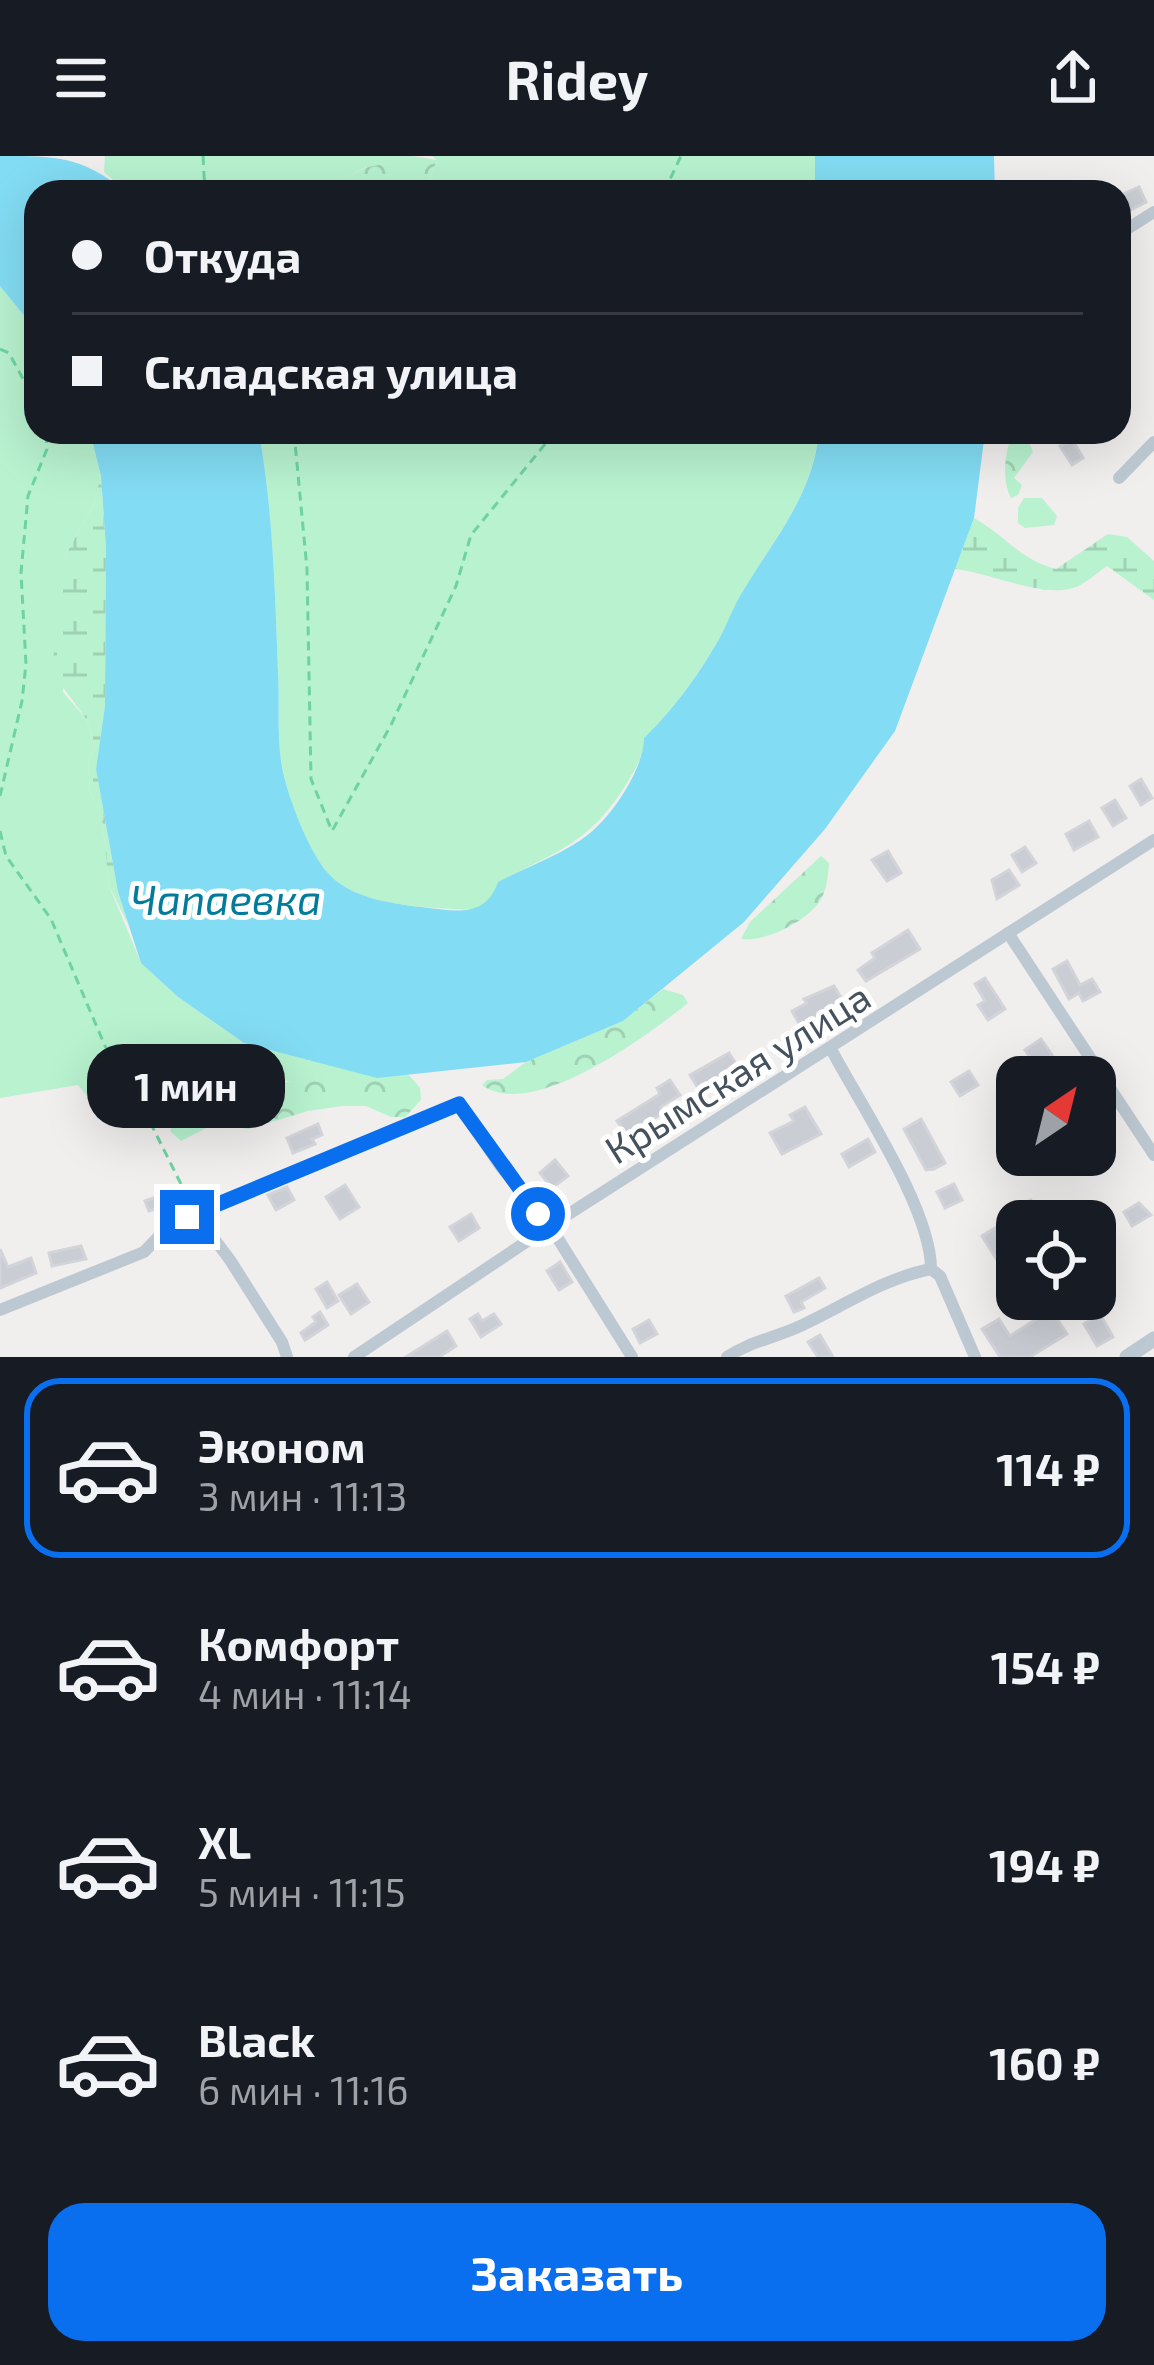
<!DOCTYPE html>
<html lang="ru">
<meta charset="utf-8">
<style>
body{margin:0;font-family:"Exo 2",sans-serif;background:#242831;color:#f1f3f6;height:100vh;display:flex;flex-direction:column;font-size:45px;white-space:nowrap}
*{box-sizing:border-box;margin:0}
p{font-size:39px;color:#9ea1a6}
.icon{flex:none;width:66px;height:66px;fill:none;stroke:currentColor;stroke-width:2;stroke-linecap:round;stroke-linejoin:round}
.map{position:relative;height:1201px;overflow:hidden}
.sheet{display:flex;flex-direction:column;background:#171b24;flex:1}
.sheet>*{flex:none}
.banner{position:absolute;left:24px;top:24px;width:1107px;height:264px;border-radius:36px;box-shadow:0 12px 48px #0002;display:grid;align-content:center;height:264px;padding:0 48px;background:#171b24}
.needle{width:78px;rotate:35deg}
.controls{position:absolute;left:996px;top:900px;display:grid;gap:24px}
.controls a{display:grid;place-items:center;width:120px;height:120px;border-radius:24px;background:#171b24;box-shadow:0 12px 48px #0002;font-size:60px}
.end{position:absolute;width:54px;height:54px;margin:-27px;border:15px solid #0a6fee;background:#fff;box-shadow:0 0 0 6px #fff}
.from{border-radius:50%}
.bubble{position:absolute;height:84px;border-radius:36px;background:#171b24;box-shadow:0 12px 48px #0002;font-size:39px;font-weight:700;line-height:84px;text-align:center}
.banner b{display:flex;align-items:center;gap:42px;height:114px;font-size:45px}
.banner b+b{border-top:3px solid #363941}
.banner i{width:30px;height:30px;background:#f1f3f6}
ul{padding:21px 0 0;list-style:none}
li{display:flex;align-items:center;gap:36px;height:180px;margin:0 24px 18px;padding:0 24px;border:6px solid transparent;border-radius:36px}
li div{flex:1}
li b{display:block;font-size:45px}
li em{font-style:normal;font-weight:700}
li.active{border-color:#0a6fee}
li>.icon{width:108px;height:108px;stroke-width:1.5}
.button{display:flex;gap:24px;margin-top:auto;padding:24px 48px}
.button a{flex:1;height:138px;border-radius:36px;background:#0a6fee;color:#fff;font-size:48px;font-weight:700;line-height:138px;text-align:center}
header{display:flex;justify-content:space-between;align-items:center;height:156px;padding:0 48px;background:#171b24;font-size:54px;font-weight:700}
.map>svg:first-child{display:block}
.green{fill:#b8f2cf}
.forest{fill:url(#forest-crowns)}
.wetland{fill:url(#wetland-marsh)}
.water{fill:#82dcf3}
.building{fill:#cacdd3;stroke:#d2d4da;stroke-width:3}
.lines{fill:none;stroke-linecap:round;stroke-linejoin:round}
.path{stroke:#6ed3a1;stroke-width:3;stroke-dasharray:9 6;stroke-linecap:butt}
.minor{stroke:#bdc9d2;stroke-width:12}
.tertiary{stroke:#bdc9d2;stroke-width:15}
.route{stroke:#0a6fee;stroke-width:15}
.labels{text-anchor:middle;dominant-baseline:central;stroke-width:10;stroke-linejoin:round;paint-order:stroke}
.street-label{font-size:39px;fill:#45525d;stroke:#fff}
.water-label{font-size:42px;font-style:italic;fill:#037c9c;stroke:#fff}
</style>
<header><svg class="icon" aria-label="menu" viewBox="0 0 24 24"><path d="M4 6h16M4 12h16M4 18h16"/></svg>Ridey<svg class="icon" aria-label="share" viewBox="0 0 24 24"><path d="M12 15V3M7 8l5-5 5 5M5 13v7h14v-7"/></svg></header>
<div class="map">
<svg width="1154" height="1201" viewBox="0 0 1154 1201">
<defs>
<pattern id="forest-crowns" width="20" height="18" patternUnits="userSpaceOnUse" patternTransform="scale(3)"><rect width="20" height="18" fill="#b8f2cf"/><path d="M2 6a3 3 0 1 1 6 0M12 15a3 3 0 1 1 6 0" fill="none" stroke="#a0d1b4"/></pattern>
<pattern id="wetland-marsh" width="20" height="14" patternUnits="userSpaceOnUse" patternTransform="scale(3)"><rect width="20" height="14" fill="#b8f2cf"/><path d="M1 5h8M5 5V1M11 12h8M15 12V8" fill="none" stroke="#a0d1b4"/></pattern>
</defs>
<rect width="100%" height="100%" fill="#f1eeee"/>
<!-- green -->
<g class="green">
<path d="M105,0h308c-33,15 -54,0 -74,36h-24l-3,-4 -40,-7 -9,4 -1,7h-136l-22,-20z"/>
<polygon points="432,0 815,0 815,36 424,36 437,4"/>
<path d="M0,130l36,44v102h54l11,44 -8,30 -29,52 -1,134 24,28 8,26 -7,17 2,29 12,25 7,69 32,77 37,34 66,46 66,16 -5,17 -11,6 -12,-2c-7,4 -18,12 -26,15 -24,6 -87,-15 -115,-20l-12,33h-32l-19,-23 -78,13z"/>
<path d="M259,276h560c-6,62 -45,107 -76,159 -9,16 -16,34 -25,50 -21,35 -45,69 -74,97 0,19 -8,29 -17,45 -37,60 -69,68 -129,99l-6,17 -17,11c-42,-2 -118,-2 -148,-38 -20,-25 -38,-69 -44,-101 -7,-31 -3,-68 -5,-101 -3,-79 -5,-160 -19,-238z"/>
</g>
<!-- forest -->
<g class="forest">
<path d="M413,0l24,4 -13,32h-85c16,-33 44,-23 74,-36z"/>
<path d="M1013,276h12l8,20 -19,26 8,7 -4,10 -7,3c-10,-19 -6,-47 2,-66z"/>
<polygon points="1024,342 1042,342 1057,360 1054,369 1025,372 1018,367 1018,352"/>
<path d="M821,700l8,7c-1,13 -2,27 -9,38 -14,21 -55,41 -79,38l9,-17z"/>
<path d="M663,833l20,6 5,8c-40,32 -156,119 -206,82l5,-5 16,-1 23,-17 97,-41z"/>
<path d="M310,903l67,18 31,-3 12,14 1,12 -16,17h-14l-25,-11h-24l-34,5 -60,18 -32,-6 -35,18 -11,-10 19,-47 20,8 34,-11 13,14c22,-19 29,-8 48,-19z"/>
</g>
<!-- wetland -->
<g class="wetland">
<polygon points="101,320 106,392 105,551 96,613 118,736 129,770 109,730 102,662 90,636 88,607 95,590 87,564 51,515 61,452 64,402 93,350"/>
<path d="M974,362c31,17 46,42 82,51l52,-35 19,3 27,24v39l-47,-34c-10,7 -23,19 -34,22 -31,10 -86,-16 -118,-19z"/>
</g>
<!-- water -->
<g class="water">
<path d="M0,0c57,0 82,0 126,36h-90v138l-36,-44z"/>
<polygon points="815,0 994,0 995,36 815,36"/>
<path d="M90,276h169c14,79 16,159 19,239 2,32 -2,69 5,101 6,28 26,80 45,101 20,24 64,31 93,34 34,4 64,12 77,-25 28,-15 66,-28 91,-48 24,-19 55,-66 55,-96 29,-28 53,-61 74,-97 9,-16 15,-34 25,-50 31,-52 70,-96 76,-159h166l-11,86 -79,213 -70,98 -81,93 -121,99 -97,41 -149,16 -133,-35 -66,-46 -37,-34 -23,-71 -22,-123 9,-63 1,-158 -5,-72z"/>
</g>
<!-- building -->
<g class="building">
<polygon points="1139,31 1146,46 1119,60 1119,40"/>
<polygon points="1072,283 1083,302 1072,309 1060,290"/>
<polygon points="1141,623 1152,642 1141,649 1130,630"/>
<polygon points="1115,644 1126,662 1113,670 1102,652"/>
<polygon points="1089,665 1098,681 1074,694 1066,678"/>
<polygon points="1025,691 1036,707 1022,716 1012,699"/>
<polygon points="888,695 901,717 887,725 872,704"/>
<polygon points="1009,714 1019,729 997,743 992,724"/>
<polygon points="908,774 920,793 866,825 858,814 875,802 872,797"/>
<polygon points="1067,805 1080,829 1092,823 1100,836 1083,845 1079,837 1069,843 1053,813"/>
<polygon points="985,822 1005,853 988,864 978,849 985,845 975,828"/>
<polygon points="834,830 843,845 825,855 830,863 820,869 815,861 800,869 792,855 807,847 804,843"/>
<polygon points="1041,883 1052,899 1047,903 1058,921 1043,921 1025,894"/>
<polygon points="729,897 738,911 700,935 690,919"/>
<polygon points="969,915 978,929 960,940 951,926"/>
<polygon points="670,924 680,939 660,951 663,957 627,979 617,965 660,938 657,932"/>
<polygon points="1017,937 1017,955 1006,962 998,948"/>
<polygon points="805,951 821,978 782,998 770,977 794,965 790,959"/>
<polygon points="921,963 945,1007 934,1013 926,1014 904,973"/>
<polygon points="318,968 322,979 312,983 315,988 293,997 287,982"/>
<polygon points="868,983 875,996 849,1011 842,998"/>
<polygon points="555,1004 568,1020 552,1032 540,1017"/>
<polygon points="954,1028 962,1044 945,1052 937,1036"/>
<polygon points="345,1029 359,1051 340,1063 326,1041"/>
<polygon points="287,1031 294,1044 276,1054 268,1039"/>
<polygon points="173,1035 176,1045 149,1055 145,1045"/>
<polygon points="1031,1044 1042,1062 1020,1065 1013,1054"/>
<polygon points="1139,1047 1151,1059 1132,1070 1124,1056"/>
<polygon points="471,1058 479,1072 459,1085 450,1071"/>
<polygon points="998,1070 1017,1100 1017,1136 982,1080"/>
<polygon points="81,1090 86,1103 52,1110 49,1097"/>
<polygon points="0,1093 8,1111 31,1102 36,1117 0,1132"/>
<polygon points="560,1106 572,1126 559,1134 547,1115"/>
<polygon points="819,1122 825,1132 801,1146 804,1152 794,1156 786,1140"/>
<polygon points="327,1126 338,1145 327,1152 316,1133"/>
<polygon points="357,1128 369,1146 351,1158 339,1139"/>
<polygon points="1021,1143 1044,1143 1067,1178 1030,1201 1000,1201 982,1173 999,1163 1010,1180 1035,1164"/>
<polygon points="320,1156 328,1169 305,1184 301,1177 316,1166 313,1161"/>
<polygon points="478,1158 482,1165 494,1158 501,1168 481,1181 470,1163"/>
<polygon points="1100,1158 1113,1181 1097,1190 1084,1168"/>
<polygon points="649,1164 657,1178 640,1187 633,1173"/>
<polygon points="447,1175 456,1190 439,1201 406,1201"/>
<polygon points="820,1179 833,1201 818,1201 808,1186"/>
</g>
<g class="lines">
<!-- path -->
<g class="path">
<polyline points="203,0 205,36"/>
<polyline points="664,36 681,0"/>
<polyline points="0,193 9,197 36,247"/>
<polyline points="294,276 307,413 311,623 332,675 391,569 456,430 471,379 546,287 550,276"/>
<polyline points="0,640 22,545 26,508 21,417 28,340 47,293 46,276"/>
<polyline points="0,675 6,700 51,763 105,890 131,928 191,1048"/>
</g>
<!-- minor -->
<g class="minor">
<polyline points="1119,78 1154,56"/>
<polyline points="1119,322 1154,286"/>
<polyline points="1008,777 1154,999"/>
<path d="M831,893c29,55 100,160 100,220l9,7 35,81"/>
<polyline points="197,1060 230,1104 282,1186 287,1201"/>
<polyline points="0,1154 144,1096 166,1073 187,1061 459,948 501,1011 550,1070 632,1201"/>
<polyline points="354,1201 550,1070 1154,684"/>
<path d="M727,1201c22,-15 47,-19 71,-30 44,-20 86,-49 133,-58"/>
</g>
<!-- tertiary -->
<polyline class="tertiary" points="1127,1201 1154,1183"/>
</g>
<g class="lines">
<!-- route -->
<polyline class="route" points="187,1061 459,948 538,1058"/>
</g>
<g class="labels">
<!-- street labels -->
<g class="street-label">
<text transform="translate(737 916) rotate(-32)">Крымская улица</text>
</g>
<!-- water labels -->
<g class="water-label">
<text x="226" y="742">Чапаевка</text>
</g>
</g>
</svg>
<div class="controls">
<a><svg class="needle" viewBox="-14 -14 28 28"><path d="M0-13l5 13h-10z" fill="#e53935"/><path d="M0 13l5-13h-10z" fill="#9ea1a6"/></svg></a>
<a><svg class="icon" aria-label="locate" viewBox="0 0 24 24"><circle cx="12" cy="12" r="6"/><path d="M12 2v4M12 18v4M2 12h4M18 12h4"/></svg></a>
</div>
<i class="end from" style="left:538px;top:1058px"></i>
<i class="end" style="left:187px;top:1061px"></i>
<div class="bubble" style="left:87px;top:888px;width:198px">1 мин</div>
<div class="banner">
<b><i class="from"></i>Откуда</b>
<b><i></i>Складская улица</b>
</div>
</div>
<section class="sheet">
<ul>
<li class="active"><svg class="icon" aria-label="car" viewBox="0 0 24 24"><path d="M5 17H2v-5l4-1 3-4h7l3 4 3 1v5h-3M9 17h6M6 11h13"/><circle cx="7" cy="17" r="2"/><circle cx="17" cy="17" r="2"/></svg><div><b>Эконом</b><p>3 мин · 11:13</p></div><em>114 ₽</em></li>
<li><svg class="icon" aria-label="car" viewBox="0 0 24 24"><path d="M5 17H2v-5l4-1 3-4h7l3 4 3 1v5h-3M9 17h6M6 11h13"/><circle cx="7" cy="17" r="2"/><circle cx="17" cy="17" r="2"/></svg><div><b>Комфорт</b><p>4 мин · 11:14</p></div><em>154 ₽</em></li>
<li><svg class="icon" aria-label="car" viewBox="0 0 24 24"><path d="M5 17H2v-5l4-1 3-4h7l3 4 3 1v5h-3M9 17h6M6 11h13"/><circle cx="7" cy="17" r="2"/><circle cx="17" cy="17" r="2"/></svg><div><b>XL</b><p>5 мин · 11:15</p></div><em>194 ₽</em></li>
<li><svg class="icon" aria-label="car" viewBox="0 0 24 24"><path d="M5 17H2v-5l4-1 3-4h7l3 4 3 1v5h-3M9 17h6M6 11h13"/><circle cx="7" cy="17" r="2"/><circle cx="17" cy="17" r="2"/></svg><div><b>Black</b><p>6 мин · 11:16</p></div><em>160 ₽</em></li>
</ul>
<div class="button"><a>Заказать</a></div>
</section>
